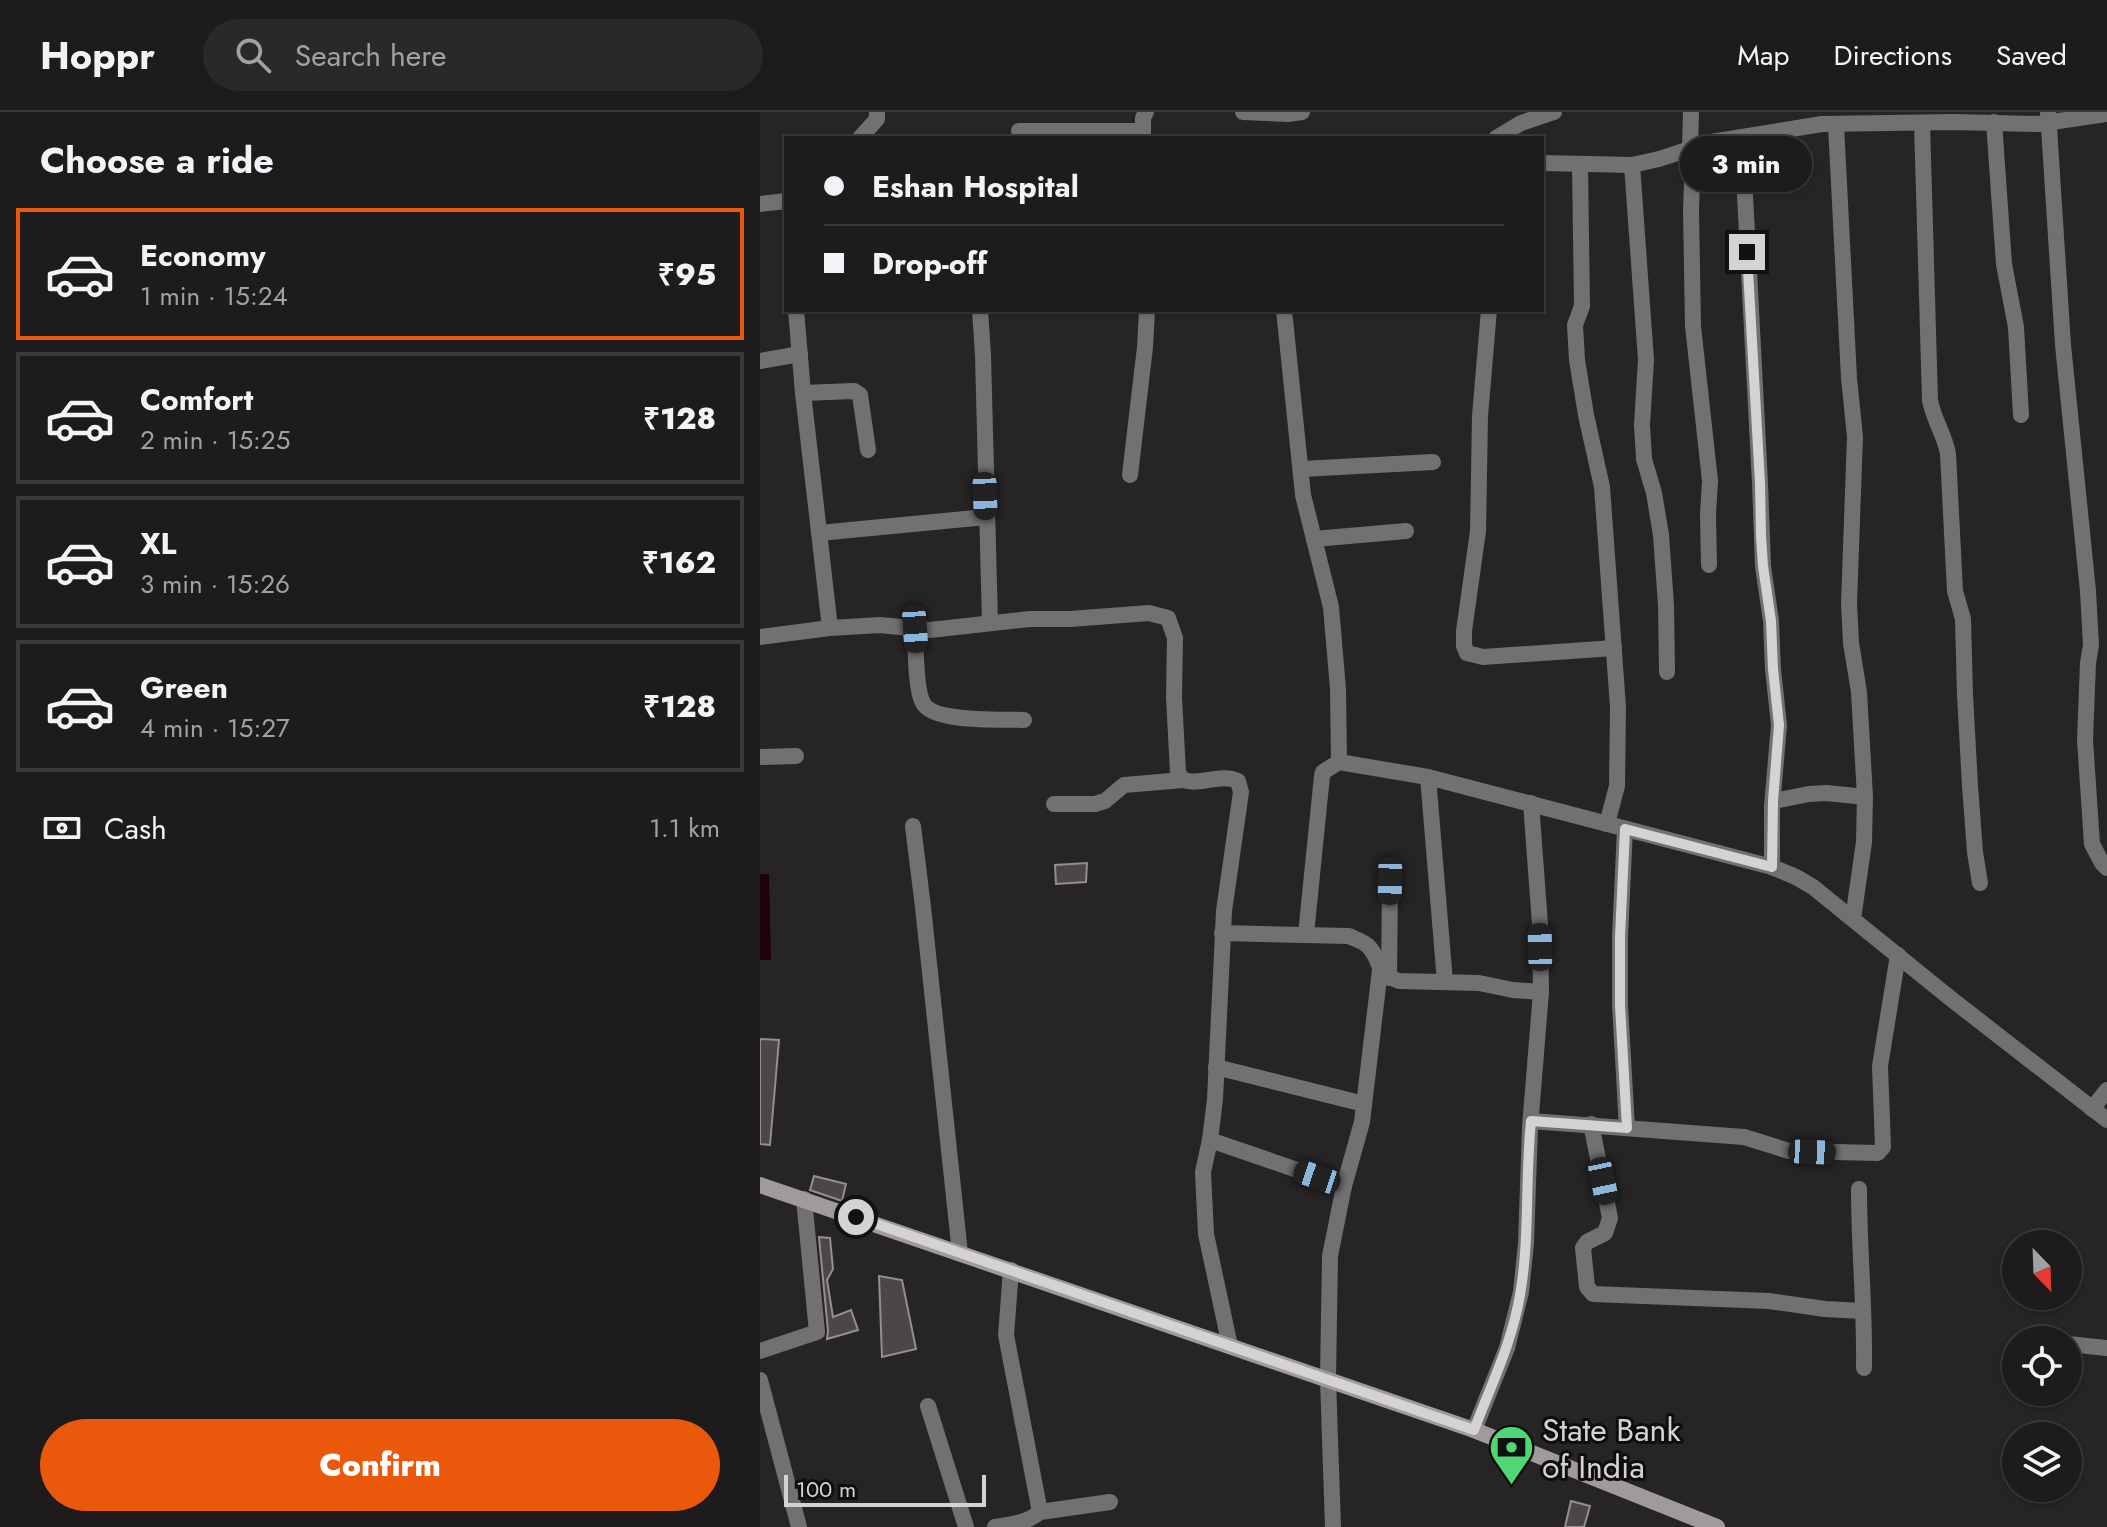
<!DOCTYPE html>
<meta charset="utf-8">
<style>
body{margin:0;font-family:Jost,sans-serif;background:#2a2829;color:#f1f3f6;height:100vh;display:flex;flex-direction:column;font-size:30px;white-space:nowrap}
*{box-sizing:border-box;margin:0}
p{font-size:26px;color:#a0a1a3}
.icon{flex:none;width:44px;height:44px;fill:none;stroke:currentColor;stroke-width:2;stroke-linecap:round;stroke-linejoin:round}
.map{position:relative;flex:1;overflow:hidden}
.sheet{display:flex;flex-direction:column;background:#1d1b1c;width:760px}
.sheet>*{flex:none}
.guide{position:absolute;left:24px;top:24px;width:760px;height:176px;border-radius:0px;box-shadow:0 2px 6px #0004,0 0 0 2px #3b393b;display:grid;align-content:center;height:176px;padding:0 40px;background:#1d1b1c}
.needle{width:52px;rotate:157deg}
.fabs{position:absolute;left:1242px;top:1118px;display:grid;gap:16px}
.fabs a{display:grid;place-items:center;width:80px;height:80px;border-radius:50%;background:#1d1b1c;box-shadow:0 2px 6px #0004,0 0 0 2px #3b393b;font-size:40px}
.scale{position:absolute;left:24px;bottom:20px;width:202px;box-sizing:border-box;padding-left:8px;border:4px solid #d4d2d2;border-top:0;font-size:22px;line-height:28px;white-space:nowrap;color:#d4d2d2;-webkit-text-stroke:6px #0f0d0e;paint-order:stroke}
.end{position:absolute;width:36px;height:36px;margin:-18px;border:10px solid #d4d2d2;background:#111;box-shadow:0 0 0 4px #111}
.from{border-radius:50%}
.bubble{position:absolute;height:56px;border-radius:28px;background:#1d1b1c;box-shadow:0 2px 6px #0004,0 0 0 2px #3b393b;font-size:26px;font-weight:800;line-height:56px;text-align:center}
.car{position:absolute;width:24px;height:48px;margin:-24px -12px;border-radius:10px;box-shadow:0 0 6px 2px #0007;background:linear-gradient(#222 24%,#8ab4d8 0 40%,#222 0 76%,#8ab4d8 0 86%,#222 0)}
.guide b{display:flex;align-items:center;gap:28px;height:76px;font-size:30px}
.guide b+b{border-top:2px solid #3b393b}
.guide i{width:20px;height:20px;background:#f1f3f6}
ul{padding:0;list-style:none}
li{display:flex;align-items:center;gap:24px;height:132px;margin:0 16px 12px;padding:0 24px;border:4px solid #3b393b;border-radius:0px}
li div{flex:1}
li b{display:block;font-size:30px}
li em{font-style:normal;font-weight:800}
li.active{border-color:#ea580c}
li>.icon{width:72px;height:72px;stroke-width:1.5}
h2{padding:0 40px;font-size:36px;line-height:96px}
.pay{display:flex;align-items:center;gap:20px;height:88px;padding:0 40px;font-size:30px}
.pay p{margin-inline-start:auto}
.primary-button{display:flex;gap:16px;margin-top:auto;padding:16px 40px}
.primary-button a{flex:1;height:92px;border-radius:48px;background:#ea580c;color:#fff;font-size:32px;font-weight:800;line-height:92px;text-align:center}
header{display:flex;align-items:center;gap:48px;box-sizing:border-box;height:112px;padding:0 40px;background:#1d1b1c;border-bottom:2px solid #3b393b}
header strong{font-size:38px}
nav{display:flex;gap:44px;margin-inline-start:auto;font-size:28px}
.search{width:560px;height:72px;background:#2a2829;display:flex;align-items:center;gap:20px;box-sizing:border-box;padding:0 28px;border-radius:44px;color:#a0a1a3;font-size:30px}
main{display:flex;flex:1;min-height:0}
.map>svg:first-child{display:block}
.water{fill:#20000a}
.building{fill:#4b4748;stroke:#938e8f;stroke-width:2}
.lines{fill:none;stroke-linecap:round;stroke-linejoin:round}
.minor{stroke:#727071;stroke-width:16}
.secondary{stroke:#9f9b9c;stroke-width:16}
.route{stroke:#d4d2d2;stroke-width:10}
.labels{text-anchor:middle;dominant-baseline:central;stroke-width:6;stroke-linejoin:round;paint-order:stroke}
.poi-label{font-size:32px;fill:#d4d2d2;stroke:#0f0d0e;text-anchor:start}
</style>
<header>
<strong>Hoppr</strong>
<div class="search"><svg class="icon" aria-label="search" viewBox="0 0 24 24"><circle cx="10" cy="10" r="6"/><path d="M15 15l6 6"/></svg>Search here</div>
<nav><a>Map</a><a>Directions</a><a>Saved</a></nav>
</header>
<main>
<section class="sheet">
<h2>Choose a ride</h2>
<ul>
<li class="active"><svg class="icon" aria-label="car" viewBox="0 0 24 24"><path d="M5 17H2v-5l4-1 3-4h7l3 4 3 1v5h-3M9 17h6M6 11h13"/><circle cx="7" cy="17" r="2"/><circle cx="17" cy="17" r="2"/></svg><div><b>Economy</b><p>1 min · 15:24</p></div><em>₹95</em></li>
<li><svg class="icon" aria-label="car" viewBox="0 0 24 24"><path d="M5 17H2v-5l4-1 3-4h7l3 4 3 1v5h-3M9 17h6M6 11h13"/><circle cx="7" cy="17" r="2"/><circle cx="17" cy="17" r="2"/></svg><div><b>Comfort</b><p>2 min · 15:25</p></div><em>₹128</em></li>
<li><svg class="icon" aria-label="car" viewBox="0 0 24 24"><path d="M5 17H2v-5l4-1 3-4h7l3 4 3 1v5h-3M9 17h6M6 11h13"/><circle cx="7" cy="17" r="2"/><circle cx="17" cy="17" r="2"/></svg><div><b>XL</b><p>3 min · 15:26</p></div><em>₹162</em></li>
<li><svg class="icon" aria-label="car" viewBox="0 0 24 24"><path d="M5 17H2v-5l4-1 3-4h7l3 4 3 1v5h-3M9 17h6M6 11h13"/><circle cx="7" cy="17" r="2"/><circle cx="17" cy="17" r="2"/></svg><div><b>Green</b><p>4 min · 15:27</p></div><em>₹128</em></li>
</ul>
<div class="pay"><svg class="icon" aria-label="cash" viewBox="0 0 24 24"><path d="M3 7h18v10H3z"/><circle cx="12" cy="12" r="2"/></svg>Cash<p>1.1 km</p></div>
<div class="primary-button"><a>Confirm</a></div>
</section>
<div class="map">
<svg width="1347" height="1415" viewBox="0 0 1347 1415">
<rect width="100%" height="100%" fill="#272425"/>
<!-- water -->
<polygon class="water" points="0,762 9,762 11,848 0,848"/>
<!-- building -->
<g class="building">
<polygon points="327,751 326,770 296,772 295,753"/>
<polygon points="0,927 19,928 10,1033 0,1032"/>
<polygon points="54,1064 86,1072 82,1089 50,1078"/>
<polygon points="59,1125 70,1126 73,1157 67,1168 73,1205 91,1198 98,1218 67,1227 68,1219"/>
<polygon points="119,1164 142,1168 156,1237 122,1245"/>
<polygon points="811,1389 830,1394 824,1415 805,1415"/>
</g>
<g class="lines">
<!-- minor -->
<g class="minor">
<polyline points="483,0 528,2 542,0"/>
<polyline points="931,0 930,36 932,71 931,98 933,214 950,369 948,403 949,453"/>
<polyline points="1288,0 1303,233 1328,479 1331,533 1328,551 1325,628 1332,732 1342,751 1347,756"/>
<polyline points="1234,10 1244,152 1256,215 1261,303"/>
<path d="M1162,11l8,277c3,19 15,35 18,54l7,137 8,28 2,76 5,91 5,66 5,31"/>
<polyline points="1076,13 1089,266 1095,325 1089,491 1091,531 1099,580 1105,685 1104,730 1093,807"/>
<polyline points="259,19 383,19"/>
<polyline points="982,25 1000,371 1003,454 1011,509 1013,557 1019,613 1012,694 1012,755"/>
<polyline points="100,26 117,7 117,0"/>
<polyline points="383,26 383,6 386,0"/>
<polyline points="736,26 761,11 794,0"/>
<polyline points="782,51 872,53 899,47 951,30 1062,12 1194,10 1278,12 1347,2"/>
<polyline points="820,53 822,194 815,213 817,248 826,303 842,375 858,595 857,674 847,712"/>
<polyline points="872,53 886,248 882,313 884,347 894,381 901,423 906,493 907,560"/>
<polyline points="0,92 26,89"/>
<polyline points="36,198 43,281 70,516"/>
<polyline points="220,198 223,243 230,511"/>
<polyline points="524,198 543,383 571,495 578,577 579,650 668,665 1012,755 1036,765 1053,775 1190,886 1347,1008"/>
<polyline points="729,198 720,304 718,419 704,519 704,534 707,541 723,545 854,536"/>
<polyline points="0,249 40,242"/>
<polyline points="43,281 94,279 100,283 108,338"/>
<polyline points="542,357 673,350"/>
<polyline points="370,363 385,235 387,198"/>
<polyline points="59,421 226,405"/>
<polyline points="554,427 646,419"/>
<path d="M155,517c1,17 0,60 8,74 10,20 79,16 101,17"/>
<path d="M0,525l70,-9 50,-3 50,5 100,-11h40l79,-6 19,5 7,20 -1,59 4,76 5,7c18,6 37,-7 55,1l3,11 -17,119 -9,188 -5,41 -7,32 3,62 24,112"/>
<polyline points="0,645 36,644"/>
<polyline points="668,665 685,870"/>
<polyline points="1013,689 1049,682 1067,681 1105,685"/>
<polyline points="294,692 335,692 345,689 364,673 423,668"/>
<polyline points="153,714 163,795 200,1141"/>
<polyline points="865,717 860,825 860,893 867,1016"/>
<path d="M462,821l127,3c6,3 14,5 19,10 15,15 5,26 31,35l80,2 34,7 28,2"/>
<polyline points="546,822 562,664 563,660 579,650"/>
<polyline points="629,866 630,769"/>
<polyline points="456,955 604,992"/>
<polyline points="1332,997 1347,978"/>
<polyline points="771,1009 984,1025 1029,1039 1118,1041 1123,1035 1120,954 1138,843"/>
<polyline points="831,1012 850,1106 845,1121 827,1130 823,1136 827,1175 833,1182 1009,1189 1065,1197 1103,1199"/>
<polyline points="450,1028 584,1074"/>
<path d="M1099,1077c0,60 6,119 5,179"/>
<polyline points="251,1158 246,1223 280,1400"/>
<polyline points="1308,1232 1347,1236"/>
<polyline points="0,1239 57,1220 44,1087"/>
<polyline points="0,1268 39,1415"/>
<polyline points="168,1294 206,1415"/>
<polyline points="714,1318 747,1236 761,1180 766,1131 770,1015 781,880 780,812 771,691"/>
<path d="M235,1415c17,-3 32,-4 45,-15l70,-10"/>
<polyline points="573,1415 568,1268 570,1144 584,1074 602,1010 620,858"/>
</g>
<!-- secondary -->
<polyline class="secondary" points="0,1073 714,1318 957,1415"/>
</g>
<g class="lines">
<!-- route -->
<path class="route" d="M96,1105l618,213c17,-45 38,-87 46,-135 10,-57 5,-116 11,-174l96,7 -7,-123v-68l5,-108 147,38 1,-66 6,-76 -6,-56 -2,-48 -8,-55 -2,-30 -1,-53 -13,-231"/>
</g>
<!-- icons -->
<defs>
<symbol id="bank-pin" viewBox="-11 -11 22 30"><path d="M0 17L-7.5 6A9.5 9.5 0 1 1 7.5 6Z" fill="#50d674" stroke="#0f0d0e"/><path d="M-6-4H6V4H-6ZM0-2.3a2.3 2.3 0 1 0 0 4.6a2.3 2.3 0 1 0 0-4.6Z" fill="#111"/></symbol>
</defs>
<g fill-rule="evenodd">
<use href="#bank-pin" x="726" y="1310" width="51" height="69"/>
</g>
<g class="labels">
<!-- poi labels -->
<g class="poi-label">
<text x="782" y="1318">State Bank<tspan x="782" dy="37">of India</tspan></text>
</g>
</g>
</svg>
<div class="fabs">
<a><svg class="needle" viewBox="-14 -14 28 28"><path d="M0-13l5 13h-10z" fill="#e53935"/><path d="M0 13l5-13h-10z" fill="#a0a1a3"/></svg></a>
<a><svg class="icon" aria-label="locate" viewBox="0 0 24 24"><circle cx="12" cy="12" r="6"/><path d="M12 2v4M12 18v4M2 12h4M18 12h4"/></svg></a>
<a><svg class="icon" aria-label="layers" viewBox="0 0 24 24"><path d="M12 4l9 5-9 5-9-5zM3 14l9 5 9-5"/></svg></a>
</div>
<div class="scale">100 m</div>
<i class="end from" style="left:96px;top:1105px"></i>
<i class="end" style="left:987px;top:140px"></i>
<div class="bubble" style="left:920px;top:24px;width:132px">3 min</div>
<i class="car" style="left:225px;top:384px;rotate:178deg"></i>
<i class="car" style="left:155px;top:517px;rotate:176deg"></i>
<i class="car" style="left:630px;top:769px;rotate:181deg"></i>
<i class="car" style="left:780px;top:835px;rotate:359deg"></i>
<i class="car" style="left:1052px;top:1040px;rotate:92deg"></i>
<i class="car" style="left:557px;top:1065px;rotate:289deg"></i>
<i class="car" style="left:843px;top:1069px;rotate:168deg"></i>
<div class="guide">
<b><i class="from"></i>Eshan Hospital</b>
<b><i></i>Drop-off</b>
</div>
</div>
</main>
